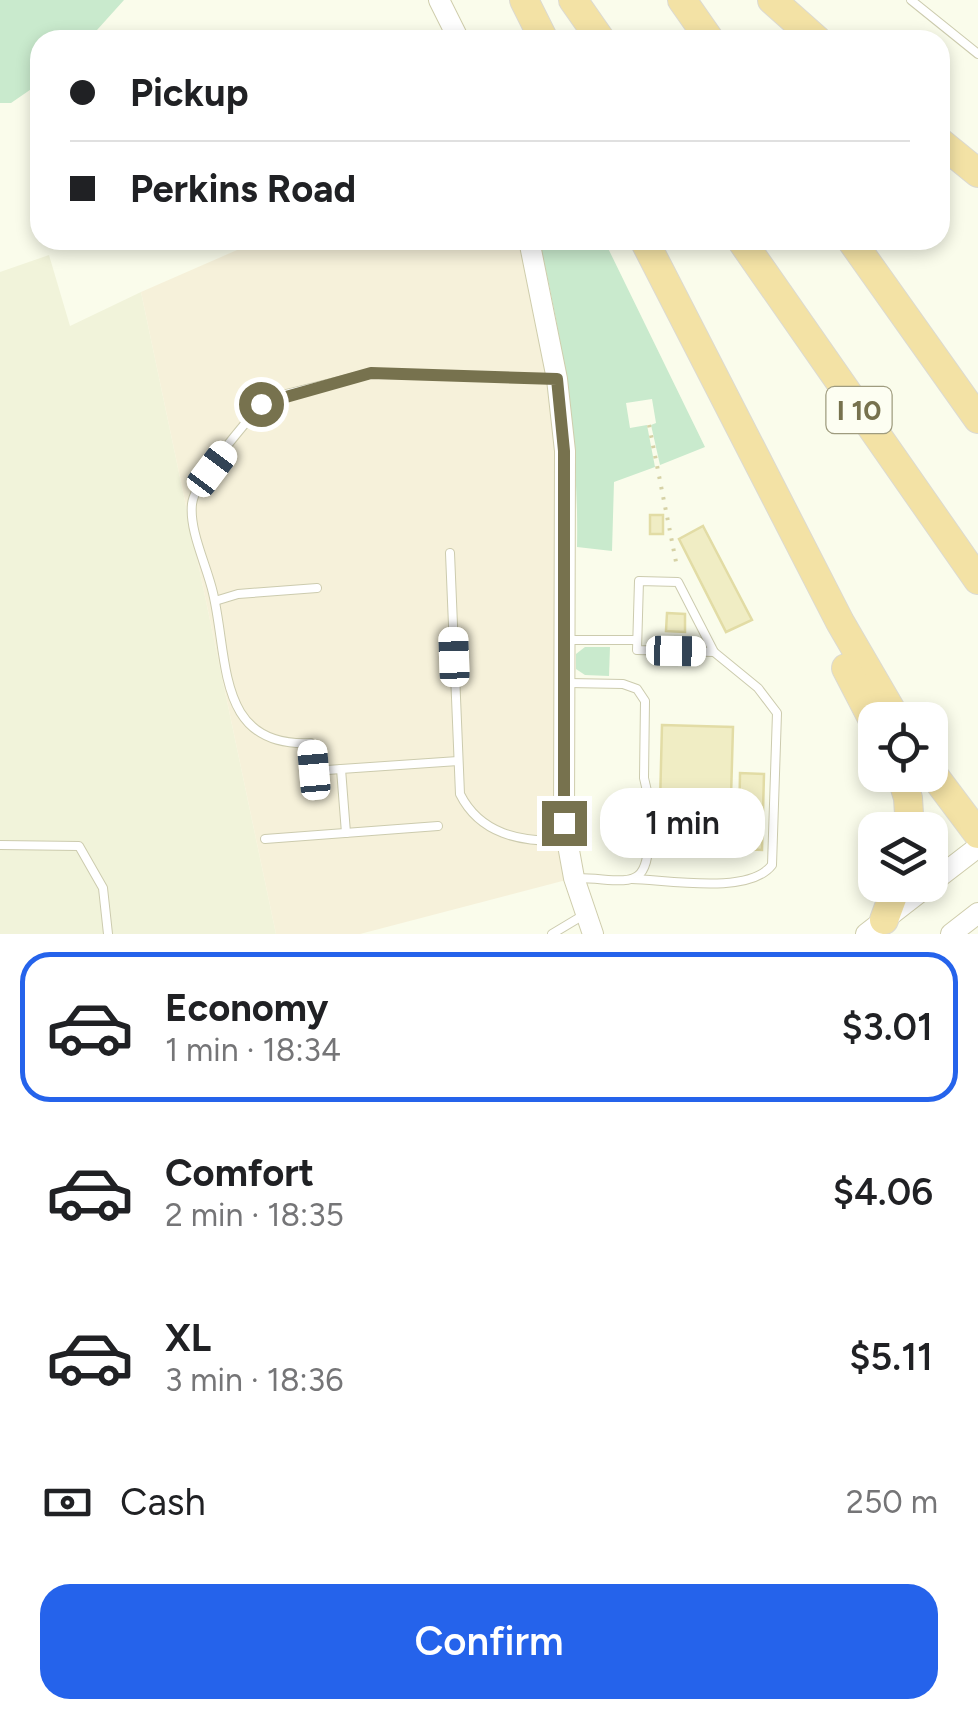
<!DOCTYPE html>
<meta charset="utf-8">
<style>
body{margin:0;font-family:Figtree,sans-serif;background:#f6f6f6;color:#202124;height:100vh;display:flex;flex-direction:column;font-size:38px;white-space:nowrap}
*{box-sizing:border-box;margin:0}
p{font-size:32px;color:#757577}
.icon{flex:none;width:55px;height:55px;fill:none;stroke:currentColor;stroke-width:2;stroke-linecap:round;stroke-linejoin:round}
.map{position:relative;height:934px;overflow:hidden}
.details{display:flex;flex-direction:column;background:#fff;flex:1}
.details>*{flex:none}
.top-card{position:absolute;left:30px;top:30px;width:920px;height:220px;border-radius:30px;box-shadow:0 5px 15px #0003;display:grid;align-content:center;height:220px;padding:0 40px;background:#fff}
.buttons{position:absolute;left:858px;top:702px;display:grid;gap:20px}
.buttons a{display:grid;place-items:center;width:90px;height:90px;border-radius:20px;background:#fff;box-shadow:0 5px 15px #0003;font-size:50px}
.end{position:absolute;width:45px;height:45px;margin:-22px;border:12px solid #77724e;background:#fff;box-shadow:0 0 0 5px #fff}
.from{border-radius:50%}
.bubble{position:absolute;height:70px;border-radius:30px;background:#fff;box-shadow:0 5px 15px #0003;font-size:32px;font-weight:600;line-height:70px;text-align:center}
.car{position:absolute;width:30px;height:60px;margin:-30px -15px;border-radius:12px;box-shadow:0 0 8px 2px #0007;background:linear-gradient(#fff 24%,#345 0 40%,#fff 0 76%,#345 0 86%,#fff 0)}
.top-card b{display:flex;align-items:center;gap:35px;height:95px;font-size:38px}
.top-card b+b{border-top:2px solid #e0e0e0}
.top-card i{width:25px;height:25px;background:#202124}
ul{padding:18px 0 0;list-style:none}
li{display:flex;align-items:center;gap:30px;height:150px;margin:0 20px 15px;padding:0 20px;border:5px solid transparent;border-radius:30px}
li div{flex:1}
li b{display:block;font-size:38px}
li em{font-style:normal;font-weight:600}
li.on{border-color:#2563eb}
li>.icon{width:90px;height:90px;stroke-width:1.5}
.pay{display:flex;align-items:center;gap:25px;height:110px;padding:0 40px;font-size:38px}
.pay p{margin-inline-start:auto}
.primary-button{display:flex;gap:20px;margin-top:auto;padding:20px 40px}
.primary-button a{flex:1;height:115px;border-radius:30px;background:#2563eb;color:#fff;font-size:40px;font-weight:600;line-height:115px;text-align:center}
.map>svg:first-child{display:block}
.residential{fill:#f1f3da}
.commercial{fill:#f6f1da}
.green{fill:#c9eacd}
.building{fill:#f0edc4;stroke:#e2dca5;stroke-width:2.5}
.lines{fill:none;stroke-linecap:round;stroke-linejoin:round}
.lane-casing{stroke:#cccbae;stroke-width:10}
.secondary-casing{stroke:#cfcdac;stroke-width:22}
.highway-casing{stroke:#dcdad1;stroke-width:30}
.path{stroke:#d6d2a6;stroke-width:4;stroke-dasharray:2.5 8;stroke-linecap:butt}
.lane{stroke:#fff;stroke-width:8}
.secondary{stroke:#fff;stroke-width:20}
.highway{stroke:#f3e2a5;stroke-width:28}
.route{stroke:#77724e;stroke-width:12}
.labels{text-anchor:middle;dominant-baseline:central;stroke-width:9;stroke-linejoin:round;paint-order:stroke}
.shield{fill:#fdfef2;stroke:#9f9c7f;stroke-width:2.5}
.shield-label{font-size:28px;font-weight:bold;fill:#77724e}
</style>
<div class="map">
<svg width="978" height="934" viewBox="0 0 978 934">
<rect width="100%" height="100%" fill="#fafceb"/>
<!-- residential -->
<polygon class="residential" points="49,255 70,326 141,292 276,934 0,934 0,272"/>
<!-- commercial -->
<polygon class="commercial" points="260,240 521,240 557,379 574,878 360,934 276,934 141,292"/>
<!-- green -->
<g class="green">
<polygon points="0,0 124,0 88,40 40,40 40,83 11,103 0,103"/>
<path d="M539,240h65l101,207 -45,18 -9,-40 5,-2 -4,-24 -26,4 4,25 17,-3 8,42 -41,15 -2,69 -35,-4c2,-104 -14,-206 -38,-307z"/>
<polygon points="585,647 610,647 609,676 585,675 576,669 576,654"/>
</g>
<!-- building -->
<g class="building">
<rect x="650" y="515" width="13" height="19"/>
<polygon points="703,526 752,620 726,632 679,539"/>
<polygon points="667,613 685,614 685,632 666,631"/>
<polygon points="662,725 733,727 730,832 739,833 740,773 764,774 762,850 739,849 739,842 730,842 730,856 690,855 690,835 639,834 640,804 660,804"/>
</g>
<g class="lines">
<defs>
<g id="lane">
<polyline points="911,0 978,54"/>
<path d="M450,553l10,241c20,40 60,48 103,47"/>
<polygon points="639,581 678,582 714,652 637,650"/>
<polyline points="215,601 238,594 317,588"/>
<polyline points="569,640 637,640"/>
<polyline points="569,683 623,684 637,689 645,701 644,778 650,804"/>
<path d="M341,769l-27,2 -3,-28c-95,5 -82,-83 -98,-150 -6,-27 -24,-62 -21,-89 3,-25 53,-79 69,-100l9,-6 101,-25 181,6"/>
<polyline points="346,833 341,769 458,761"/>
<polyline points="265,839 438,826"/>
<polyline points="0,845 79,846 103,888 108,934"/>
<path d="M578,878c50,1 70,16 71,-44"/>
<path d="M632,879c36,1 117,16 140,-14l5,-152 -19,-25 -44,-36"/>
<polyline points="552,934 582,916"/>
</g>
<g id="secondary">
<polyline points="439,0 459,40"/>
<polyline points="529,240 557,379 565,451 564,823 574,878 593,934"/>
<polyline points="930,884 978,847"/>
<polyline points="866,934 929,885"/>
<polyline points="951,934 978,913"/>
</g>
<g id="highway">
<polyline points="524,0 544,40"/>
<polyline points="573,0 601,40"/>
<polyline points="682,0 710,40"/>
<polyline points="772,0 817,40"/>
<polyline points="940,142 978,173"/>
<polyline points="644,240 840,622 897,720"/>
<polyline points="741,240 978,580"/>
<polyline points="851,240 978,419"/>
<polyline points="846,668 875,724"/>
<polyline points="930,770 978,834"/>
<polyline points="901,775 908,798 910,830"/>
<polyline points="884,920 897,885"/>
</g>
</defs>
<!-- lane casing -->
<use href="#lane" class="lane-casing"/>
<!-- secondary casing -->
<use href="#secondary" class="secondary-casing"/>
<!-- highway casing -->
<use href="#highway" class="highway-casing"/>
<!-- path -->
<polyline class="path" points="649,425 677,567"/>
<!-- lane -->
<use href="#lane" class="lane"/>
<!-- secondary -->
<use href="#secondary" class="secondary"/>
<!-- highway -->
<use href="#highway" class="highway"/>
</g>
<g class="lines">
<!-- route -->
<polyline class="route" points="261,404 371,373 557,379 564,451 564,823"/>
</g>
<g class="labels">
<!-- shield labels -->
<rect class="shield" x="826.5" y="387" width="65" height="46" rx="8"/>
<g class="shield-label">
<text x="859" y="410">I 10</text>
</g>
</g>
</svg>
<div class="buttons">
<a><svg class="icon" aria-label="locate" viewBox="0 0 24 24"><circle cx="12" cy="12" r="6"/><path d="M12 2v4M12 18v4M2 12h4M18 12h4"/></svg></a>
<a><svg class="icon" aria-label="layers" viewBox="0 0 24 24"><path d="M12 4l9 5-9 5-9-5zM3 14l9 5 9-5"/></svg></a>
</div>
<i class="end from" style="left:261px;top:404px"></i>
<i class="end" style="left:564px;top:823px"></i>
<div class="bubble" style="left:600px;top:788px;width:165px">1 min</div>
<i class="car" style="left:212px;top:469px;rotate:37deg"></i>
<i class="car" style="left:676px;top:651px;rotate:91deg"></i>
<i class="car" style="left:454px;top:657px;rotate:358deg"></i>
<i class="car" style="left:314px;top:770px;rotate:355deg"></i>
<div class="top-card">
<b><i class="from"></i>Pickup</b>
<b><i></i>Perkins Road</b>
</div>
</div>
<section class="details">
<ul>
<li class="on"><svg class="icon" aria-label="car" viewBox="0 0 24 24"><path d="M5 17H2v-5l4-1 3-4h7l3 4 3 1v5h-3M9 17h6M6 11h13"/><circle cx="7" cy="17" r="2"/><circle cx="17" cy="17" r="2"/></svg><div><b>Economy</b><p>1 min · 18:34</p></div><em>$3.01</em></li>
<li><svg class="icon" aria-label="car" viewBox="0 0 24 24"><path d="M5 17H2v-5l4-1 3-4h7l3 4 3 1v5h-3M9 17h6M6 11h13"/><circle cx="7" cy="17" r="2"/><circle cx="17" cy="17" r="2"/></svg><div><b>Comfort</b><p>2 min · 18:35</p></div><em>$4.06</em></li>
<li><svg class="icon" aria-label="car" viewBox="0 0 24 24"><path d="M5 17H2v-5l4-1 3-4h7l3 4 3 1v5h-3M9 17h6M6 11h13"/><circle cx="7" cy="17" r="2"/><circle cx="17" cy="17" r="2"/></svg><div><b>XL</b><p>3 min · 18:36</p></div><em>$5.11</em></li>
</ul>
<div class="pay"><svg class="icon" aria-label="cash" viewBox="0 0 24 24"><path d="M3 7h18v10H3z"/><circle cx="12" cy="12" r="2"/></svg>Cash<p>250 m</p></div>
<div class="primary-button"><a>Confirm</a></div>
</section>
